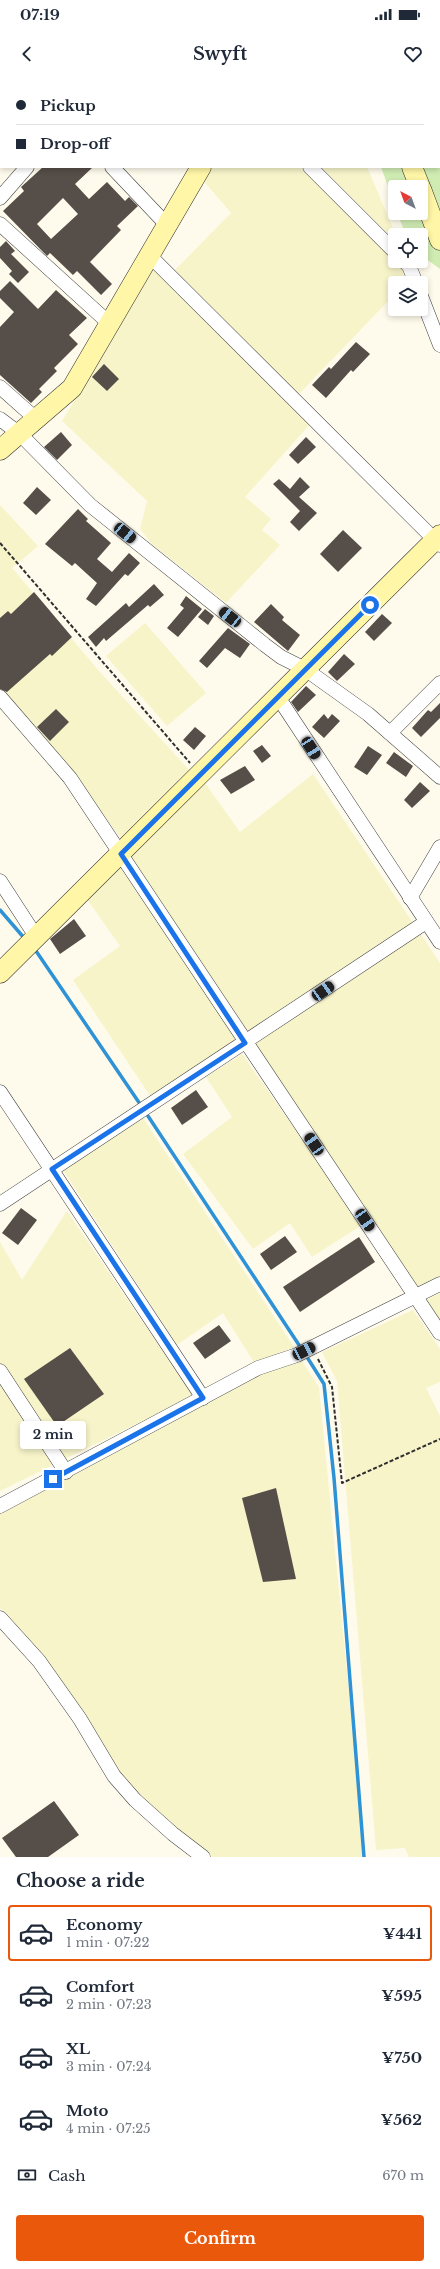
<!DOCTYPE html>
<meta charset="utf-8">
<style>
body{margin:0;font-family:"Libre Baskerville",serif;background:#f6f6f7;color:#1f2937;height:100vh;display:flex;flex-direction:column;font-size:15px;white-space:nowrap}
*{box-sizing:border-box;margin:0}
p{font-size:13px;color:#747a83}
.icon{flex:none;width:22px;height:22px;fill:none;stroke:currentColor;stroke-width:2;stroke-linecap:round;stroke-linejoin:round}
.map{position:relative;height:1777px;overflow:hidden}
.panel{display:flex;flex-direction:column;background:#fff;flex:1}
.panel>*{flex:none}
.banner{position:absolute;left:0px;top:0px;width:440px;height:88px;box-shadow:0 2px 6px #0003;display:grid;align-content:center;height:88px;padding:0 16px;background:#fff}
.needle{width:26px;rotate:319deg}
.tools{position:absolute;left:388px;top:100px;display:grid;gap:8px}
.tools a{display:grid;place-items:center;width:40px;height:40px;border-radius:4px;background:#fff;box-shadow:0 2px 6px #0003;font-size:20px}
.end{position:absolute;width:18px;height:18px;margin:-9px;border:5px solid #1a73e8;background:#fff;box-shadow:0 0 0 2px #fff}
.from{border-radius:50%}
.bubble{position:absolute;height:28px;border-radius:4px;background:#fff;box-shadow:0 2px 6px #0003;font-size:13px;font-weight:700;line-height:28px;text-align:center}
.car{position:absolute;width:12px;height:24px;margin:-12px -6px;border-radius:5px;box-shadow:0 0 3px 1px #0007;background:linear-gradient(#222 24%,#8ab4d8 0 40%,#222 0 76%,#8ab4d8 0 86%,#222 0)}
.banner b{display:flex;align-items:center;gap:14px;height:38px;font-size:15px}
.banner b+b{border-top:1px solid #e0e1e3}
.banner i{width:10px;height:10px;background:#1f2937}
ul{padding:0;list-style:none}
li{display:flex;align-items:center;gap:12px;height:56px;margin:0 8px 6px;padding:0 8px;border:2px solid transparent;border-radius:4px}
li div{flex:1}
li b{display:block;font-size:15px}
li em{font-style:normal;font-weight:700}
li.selected{border-color:#ea580c}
li>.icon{width:36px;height:36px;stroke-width:1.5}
h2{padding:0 16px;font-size:18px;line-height:48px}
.pay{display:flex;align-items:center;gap:10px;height:44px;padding:0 16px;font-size:15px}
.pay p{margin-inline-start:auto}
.action{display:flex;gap:8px;margin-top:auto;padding:8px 16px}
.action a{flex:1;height:46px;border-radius:4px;background:#ea580c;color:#fff;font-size:16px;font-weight:700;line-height:46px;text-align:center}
.status{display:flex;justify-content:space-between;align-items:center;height:28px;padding:0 20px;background:#fff;direction:ltr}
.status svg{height:11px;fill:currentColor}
header{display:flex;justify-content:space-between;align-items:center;height:52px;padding:0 16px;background:#fff;font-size:18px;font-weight:700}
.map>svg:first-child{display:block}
.farmland{fill:#f7f4ca}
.green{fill:#d0ecb3}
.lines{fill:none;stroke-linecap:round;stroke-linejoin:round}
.stream{stroke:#2e92d7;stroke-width:3.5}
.building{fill:#564e48;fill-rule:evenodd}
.lane-casing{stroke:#404040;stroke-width:8}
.street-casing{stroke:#404040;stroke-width:15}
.secondary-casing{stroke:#2f2f2f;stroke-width:21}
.path{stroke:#2f2f2f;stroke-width:2;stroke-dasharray:4 2;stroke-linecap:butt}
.lane{stroke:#fff;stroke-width:7}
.street{stroke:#fff;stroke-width:14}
.secondary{stroke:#fff6a7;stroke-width:20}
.route{stroke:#1a73e8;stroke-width:5}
</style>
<div class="status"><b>07:19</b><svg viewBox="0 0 49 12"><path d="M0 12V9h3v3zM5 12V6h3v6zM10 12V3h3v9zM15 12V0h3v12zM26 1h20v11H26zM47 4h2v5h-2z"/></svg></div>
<header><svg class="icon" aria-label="back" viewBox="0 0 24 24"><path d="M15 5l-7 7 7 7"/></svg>Swyft<svg class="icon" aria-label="heart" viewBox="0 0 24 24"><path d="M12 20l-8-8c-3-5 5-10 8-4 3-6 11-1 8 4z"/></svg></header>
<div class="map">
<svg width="440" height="1777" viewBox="0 0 440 1777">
<rect width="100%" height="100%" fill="#fffbec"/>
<!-- farmland -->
<g class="farmland">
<polygon points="210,87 300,87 403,190 405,203 395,203 395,214 299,314 175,190 231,133 202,99"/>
<polygon points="321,87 367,87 396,155 395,161"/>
<polygon points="154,189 312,342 245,417 271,439 262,450 280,465 226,523 152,464 140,449 147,421 62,341"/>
<polygon points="0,425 38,466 12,488 99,591 190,691 122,760 74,694 0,610"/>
<polygon points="145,543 206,613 167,646 106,576"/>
<polygon points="313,694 440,883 440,1196 418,1207 129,776 205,703 240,752"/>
<polygon points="120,787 237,958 151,1017 73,900 120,866 87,819"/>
<polygon points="242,974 362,1145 312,1177 290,1143 253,1169 183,1074 232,1037 206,997"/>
<polygon points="143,1038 294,1267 255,1284 223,1233 177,1265 63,1090"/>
<polygon points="67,1131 193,1316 0,1411 0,1162 22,1200"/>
<polygon points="440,1213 440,1241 426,1220"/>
<polygon points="413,1230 440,1269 440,1302 426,1308 440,1336 440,1777 409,1777 405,1768 376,1770 337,1301 322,1272"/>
<polygon points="301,1280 319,1307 365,1777 213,1777 172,1746 119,1693 33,1564 0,1528 0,1432 256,1295"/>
</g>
<!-- green -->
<polygon class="green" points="439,68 440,70 440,189 421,175 421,155 406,155 397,133 421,133 421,107 395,107 395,126 381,87 439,87"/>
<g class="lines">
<!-- stream -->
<g class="stream">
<polyline points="0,830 25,859"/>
<polyline points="34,868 140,1024"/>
<polyline points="148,1036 299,1265"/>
<polyline points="307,1277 324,1304 334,1398 364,1777"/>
</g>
</g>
<!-- building -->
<g class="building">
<path d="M43,87h50l-18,17 14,15 18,-17 18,19 4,-4 9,9 -21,20 4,4 -31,32 22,22 -11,11 -24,-24 -4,4 -23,-22 -3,3 -44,-45 21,-20 -3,-4zM63,118l15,16 -27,25 -14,-15z"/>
<polygon points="6,161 15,171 11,174 29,192 18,203 9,194 12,191 0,178 0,167"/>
<polygon points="10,201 38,229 56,210 87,238 69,255 78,264 54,288 57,291 39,309 42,312 31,323 0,295 0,247 14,232 0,218 0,211"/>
<polygon points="356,262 370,274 353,292 351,290 326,318 312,305 329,287 331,289"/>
<polygon points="104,284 119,299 107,311 92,297"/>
<polygon points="61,352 72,365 57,380 44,367"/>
<polygon points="306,357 316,367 298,384 289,375"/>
<polygon points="300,397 310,407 299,417 317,433 299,451 290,442 300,431 273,404 279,399 290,409"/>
<polygon points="37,407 51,420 36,435 23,423"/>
<polygon points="78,429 88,439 86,441 111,463 97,479 112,492 129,473 140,483 128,496 125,494 96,526 86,519 97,503 75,483 72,486 45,464"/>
<polygon points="343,450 362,468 338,492 320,474"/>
<polygon points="154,504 164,515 150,527 148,525 106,561 104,558 96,567 88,557 126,523 129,527"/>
<polygon points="34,512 72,557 52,576 50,574 7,612 0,609 0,538 8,531 11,534"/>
<polygon points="186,516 202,529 178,557 167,548 184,528 180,525"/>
<polygon points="271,524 284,537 282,540 300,555 288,571 254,542"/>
<polygon points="205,529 214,536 208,545 198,537"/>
<polygon points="382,534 392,543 374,561 365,552"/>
<polygon points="228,548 250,564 240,578 225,568 207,588 199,581"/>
<polygon points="344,574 355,584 337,601 328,592"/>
<polygon points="306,606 316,615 298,632 291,622"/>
<polygon points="440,623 440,638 421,657 412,648 428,630 431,632"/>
<polygon points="56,629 69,642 50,661 37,647"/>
<polygon points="324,634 328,639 332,634 340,641 324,658 312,647"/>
<polygon points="195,647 206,656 194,670 183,660"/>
<polygon points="262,665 271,676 262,683 253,671"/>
<polygon points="368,666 382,675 367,695 354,687"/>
<polygon points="394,672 413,686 406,697 386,683"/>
<polygon points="245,686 255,700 231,714 220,700"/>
<polygon points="420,702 430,711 412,728 404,720"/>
<polygon points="74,839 86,856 60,874 50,859"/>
<polygon points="196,1010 208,1027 182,1045 171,1028"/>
<polygon points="21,1128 37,1140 18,1165 2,1153"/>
<polygon points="285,1156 297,1172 271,1190 260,1174"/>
<polygon points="359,1157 375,1182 300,1232 283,1207"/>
<polygon points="219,1245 231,1261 205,1279 193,1263"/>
<polygon points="70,1268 104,1314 57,1346 24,1299"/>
<polygon points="276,1408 296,1499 263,1502 242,1418"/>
<polygon points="54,1721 79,1755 48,1777 16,1777 2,1758"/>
</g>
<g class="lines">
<defs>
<g id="lane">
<polyline points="427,0 428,1"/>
<polyline points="439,29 440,32"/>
</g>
<g id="street">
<polyline points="29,0 30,1"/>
<polyline points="112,87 168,146"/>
<polyline points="310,87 395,172"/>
<polyline points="0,118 27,87"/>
<polyline points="0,144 110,244"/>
<polyline points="150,176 440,465"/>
<polyline points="404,181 409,186 416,203"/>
<polyline points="421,216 440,265"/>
<polyline points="0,307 36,339"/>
<polyline points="0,339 20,354 90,425 265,565 281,577 305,589 368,634 440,697"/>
<polyline points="0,617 70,698 440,1253"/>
<polyline points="278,617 440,862"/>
<polyline points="390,653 440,603"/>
<polyline points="0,801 37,858"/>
<polyline points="410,818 440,767"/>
<polyline points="0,1012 203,1318"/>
<polyline points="0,1124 426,842"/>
<polyline points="0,1291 66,1392"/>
<polyline points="0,1426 258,1288 297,1275 440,1204"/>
<polyline points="0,1538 39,1581 80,1639 114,1696 135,1720 173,1754 203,1777"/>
</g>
<g id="secondary">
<polyline points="374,0 374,1"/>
<polyline points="250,1 250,0"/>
<polyline points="412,87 420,107"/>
<polyline points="421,109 440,160"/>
<polyline points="0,370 72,308 201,87"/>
<polyline points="0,893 440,455"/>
</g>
</defs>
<!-- lane casing -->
<use href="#lane" class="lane-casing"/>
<!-- street casing -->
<use href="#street" class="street-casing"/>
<!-- secondary casing -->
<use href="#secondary" class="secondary-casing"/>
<!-- path -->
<g class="path">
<polyline points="0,463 190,683"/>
<polyline points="318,1279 332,1307 342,1403 440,1359"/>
</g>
<!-- lane -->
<use href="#lane" class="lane"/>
<!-- street -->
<use href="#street" class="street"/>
<!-- secondary -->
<use href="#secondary" class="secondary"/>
</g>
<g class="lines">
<!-- route -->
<polyline class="route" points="53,1399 203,1318 52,1089 245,963 121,774 370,525"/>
</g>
</svg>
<div class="tools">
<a><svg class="needle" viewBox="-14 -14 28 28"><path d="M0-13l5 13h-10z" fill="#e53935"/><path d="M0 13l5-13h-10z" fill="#747a83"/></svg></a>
<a><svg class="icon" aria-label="locate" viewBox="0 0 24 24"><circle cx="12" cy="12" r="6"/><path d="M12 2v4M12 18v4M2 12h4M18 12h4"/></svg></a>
<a><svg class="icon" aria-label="layers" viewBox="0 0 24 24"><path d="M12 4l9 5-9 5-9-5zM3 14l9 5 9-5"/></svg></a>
</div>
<i class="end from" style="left:370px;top:525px"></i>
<i class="end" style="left:53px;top:1399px"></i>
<div class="bubble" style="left:20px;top:1341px;width:66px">2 min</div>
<i class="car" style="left:125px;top:453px;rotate:129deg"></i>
<i class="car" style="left:230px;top:537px;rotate:308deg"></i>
<i class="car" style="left:311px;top:668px;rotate:147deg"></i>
<i class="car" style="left:323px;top:911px;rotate:56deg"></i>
<i class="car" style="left:314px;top:1064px;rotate:326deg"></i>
<i class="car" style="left:365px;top:1140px;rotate:146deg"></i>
<i class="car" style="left:304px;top:1271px;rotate:63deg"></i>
<div class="banner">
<b><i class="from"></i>Pickup</b>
<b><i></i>Drop-off</b>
</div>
</div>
<section class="panel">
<h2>Choose a ride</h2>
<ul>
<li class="selected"><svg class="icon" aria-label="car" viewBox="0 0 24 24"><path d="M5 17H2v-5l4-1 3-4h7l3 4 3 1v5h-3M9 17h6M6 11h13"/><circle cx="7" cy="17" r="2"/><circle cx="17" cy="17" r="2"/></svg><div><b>Economy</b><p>1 min · 07:22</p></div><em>¥441</em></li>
<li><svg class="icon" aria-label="car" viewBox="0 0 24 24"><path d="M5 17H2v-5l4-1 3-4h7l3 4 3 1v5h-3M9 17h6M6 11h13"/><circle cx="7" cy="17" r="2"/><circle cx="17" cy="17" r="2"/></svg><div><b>Comfort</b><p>2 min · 07:23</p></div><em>¥595</em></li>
<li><svg class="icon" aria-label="car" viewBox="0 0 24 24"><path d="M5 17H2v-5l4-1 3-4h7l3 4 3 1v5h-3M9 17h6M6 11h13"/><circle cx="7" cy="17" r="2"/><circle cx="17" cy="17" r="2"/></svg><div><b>XL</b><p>3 min · 07:24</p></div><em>¥750</em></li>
<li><svg class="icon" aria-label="car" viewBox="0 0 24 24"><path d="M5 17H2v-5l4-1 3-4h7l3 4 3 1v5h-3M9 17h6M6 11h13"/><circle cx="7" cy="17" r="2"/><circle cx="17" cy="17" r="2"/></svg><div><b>Moto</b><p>4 min · 07:25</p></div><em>¥562</em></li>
</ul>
<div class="pay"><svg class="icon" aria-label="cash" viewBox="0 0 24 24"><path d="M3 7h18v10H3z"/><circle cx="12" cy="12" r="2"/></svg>Cash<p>670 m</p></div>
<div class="action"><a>Confirm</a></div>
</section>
